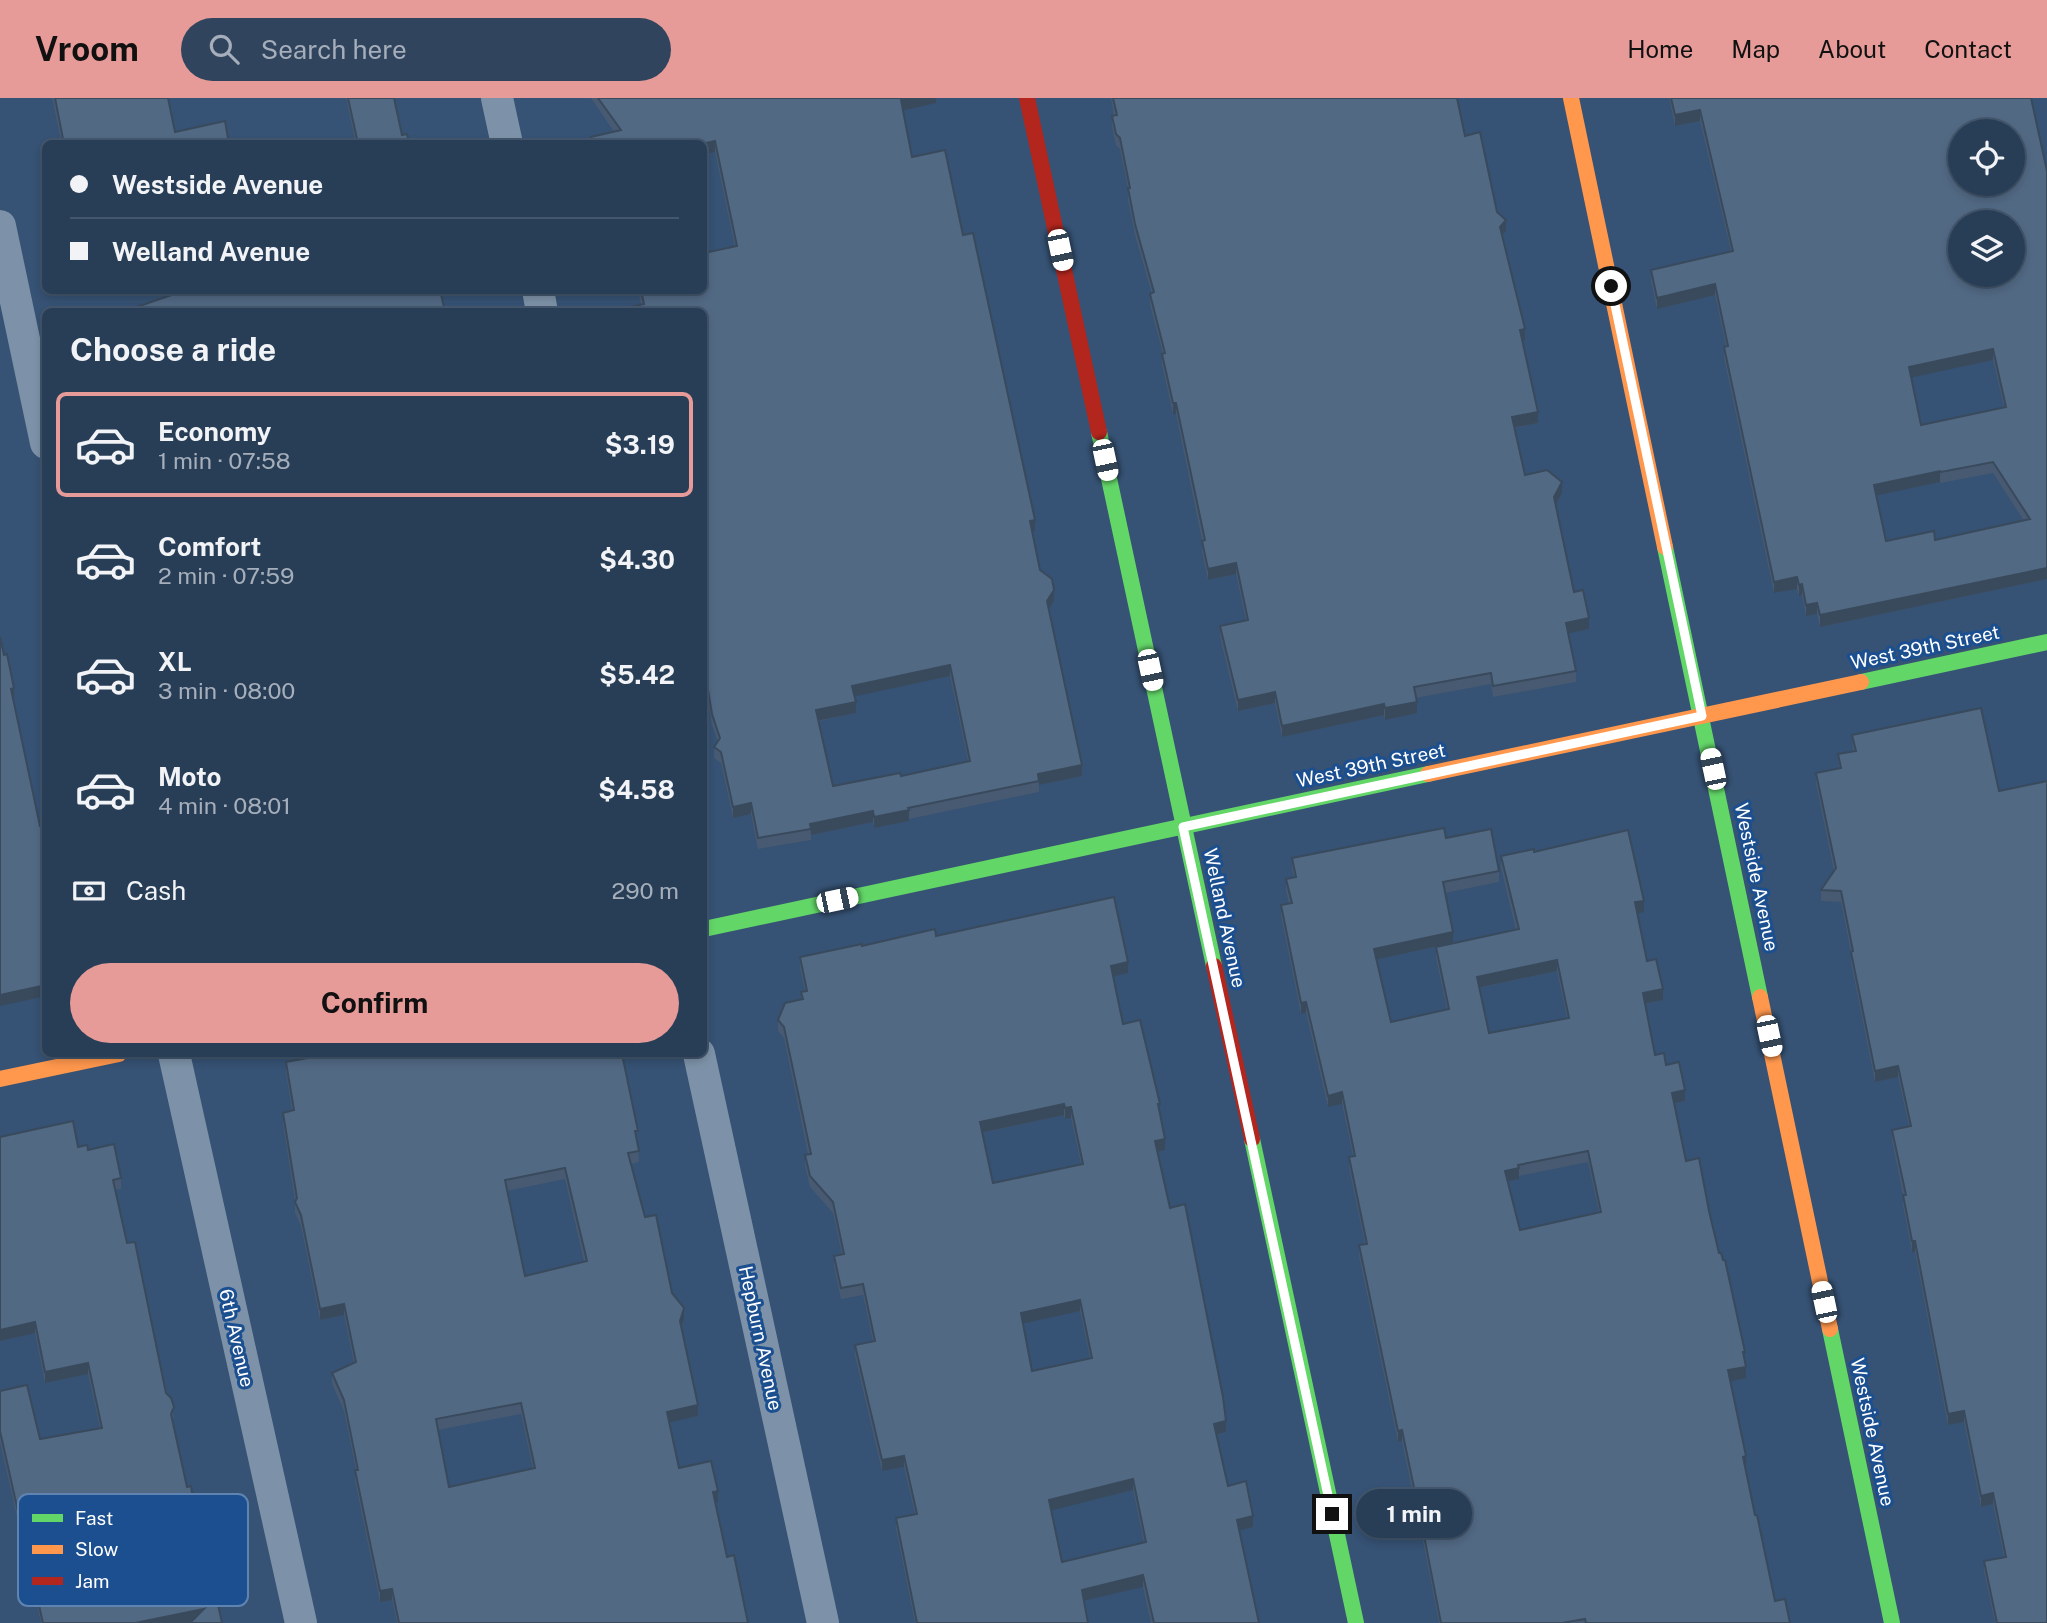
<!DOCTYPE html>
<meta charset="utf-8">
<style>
body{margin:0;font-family:"Public Sans",sans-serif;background:#30455d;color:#f1f3f6;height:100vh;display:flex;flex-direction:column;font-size:26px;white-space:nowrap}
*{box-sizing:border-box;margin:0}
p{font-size:23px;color:#a5aeba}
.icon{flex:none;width:38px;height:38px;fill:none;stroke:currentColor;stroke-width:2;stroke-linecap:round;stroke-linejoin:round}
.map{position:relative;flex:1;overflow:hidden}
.panel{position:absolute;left:42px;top:210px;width:665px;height:749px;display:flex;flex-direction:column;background:#283e57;border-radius:10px;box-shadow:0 4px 10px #0003,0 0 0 2px #44576d}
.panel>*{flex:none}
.top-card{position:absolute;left:42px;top:42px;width:665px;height:154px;border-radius:10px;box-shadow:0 4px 10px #0003,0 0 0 2px #44576d;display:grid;align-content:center;height:154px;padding:0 28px;background:#283e57}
.tools{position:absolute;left:1948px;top:21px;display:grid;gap:14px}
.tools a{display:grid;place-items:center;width:77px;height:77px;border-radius:50%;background:#283e57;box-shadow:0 4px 10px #0003,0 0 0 2px #44576d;font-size:35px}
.end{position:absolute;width:32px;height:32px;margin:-16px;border:9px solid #fff;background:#111;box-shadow:0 0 0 4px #111}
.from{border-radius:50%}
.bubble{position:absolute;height:49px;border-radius:24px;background:#283e57;box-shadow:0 4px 10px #0003,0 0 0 2px #44576d;font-size:23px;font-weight:700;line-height:49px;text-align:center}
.car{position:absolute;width:21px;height:42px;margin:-21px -10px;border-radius:9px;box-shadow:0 0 5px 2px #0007;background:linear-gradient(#fff 24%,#345 0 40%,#fff 0 76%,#345 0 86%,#fff 0)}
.top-card b{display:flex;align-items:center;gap:24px;height:66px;font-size:26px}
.top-card b+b{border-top:2px solid #44576d}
.top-card i{width:18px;height:18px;background:#f1f3f6}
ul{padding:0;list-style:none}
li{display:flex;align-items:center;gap:21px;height:105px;margin:0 14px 10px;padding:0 14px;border:4px solid transparent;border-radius:10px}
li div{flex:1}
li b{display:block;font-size:26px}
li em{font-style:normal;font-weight:700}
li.on{border-color:#e69b98}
li>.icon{width:63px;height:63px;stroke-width:1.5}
h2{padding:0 28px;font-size:32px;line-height:84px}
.pay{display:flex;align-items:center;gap:18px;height:77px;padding:0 28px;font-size:26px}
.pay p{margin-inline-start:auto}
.button{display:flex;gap:14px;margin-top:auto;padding:14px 28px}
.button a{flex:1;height:80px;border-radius:42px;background:#e69b98;color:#111;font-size:28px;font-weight:700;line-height:80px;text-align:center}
header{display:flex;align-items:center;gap:42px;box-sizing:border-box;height:98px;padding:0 35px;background:#e69b98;color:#111}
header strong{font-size:33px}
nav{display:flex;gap:38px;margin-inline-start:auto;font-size:24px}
.search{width:490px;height:63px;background:#30455d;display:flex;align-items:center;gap:18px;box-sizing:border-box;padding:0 24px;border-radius:38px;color:#a5aeba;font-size:26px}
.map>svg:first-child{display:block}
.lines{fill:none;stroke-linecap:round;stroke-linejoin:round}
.street{stroke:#7d92a8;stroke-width:32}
.fast{stroke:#63d668;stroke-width:16}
.slow{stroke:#ff974d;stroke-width:16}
.jam{stroke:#b3261e;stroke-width:16}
.wall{fill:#475a72;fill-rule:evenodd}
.shaded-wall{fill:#394a5c}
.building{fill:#526984;stroke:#394a5c;stroke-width:2;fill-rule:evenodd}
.route{stroke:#fff;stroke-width:9}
.labels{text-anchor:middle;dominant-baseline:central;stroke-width:6;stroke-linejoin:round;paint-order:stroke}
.street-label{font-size:19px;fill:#fff;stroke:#1b4f8f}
.key{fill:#1b4f8f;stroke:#5f84b1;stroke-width:2}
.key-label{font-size:19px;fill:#fff}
</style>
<header>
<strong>Vroom</strong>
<div class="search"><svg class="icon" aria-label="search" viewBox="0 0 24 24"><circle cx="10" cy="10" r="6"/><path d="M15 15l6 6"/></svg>Search here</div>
<nav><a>Home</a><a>Map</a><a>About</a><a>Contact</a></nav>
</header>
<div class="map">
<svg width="2047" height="1525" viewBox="0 0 2047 1525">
<rect width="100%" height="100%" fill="#365274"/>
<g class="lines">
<!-- street -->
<g class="street">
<polyline points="497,0 507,46"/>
<polyline points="0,128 46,345"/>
<polyline points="538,192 542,214"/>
<polyline points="174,956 301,1525"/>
<polyline points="699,956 823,1525"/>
</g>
<!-- fast -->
<g class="fast">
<polyline points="1099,334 1214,868"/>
<polyline points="1665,449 1760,899"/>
<polyline points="1861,584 2047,544"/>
<polyline points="704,831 1428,676"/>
<polyline points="1252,1041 1356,1525"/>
<polyline points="1830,1231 1892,1525"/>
</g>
<!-- slow -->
<g class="slow">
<polyline points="1571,0 1665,449"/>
<polyline points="1428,676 1861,584"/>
<polyline points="1760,899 1830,1231"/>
<polyline points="0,981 119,956"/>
</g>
<!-- jam -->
<g class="jam">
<polyline points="1027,0 1099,334"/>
<polyline points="1214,868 1252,1041"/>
</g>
</g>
<!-- wall -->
<g class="wall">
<polygon points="52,0 168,0 175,34 229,46 62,46"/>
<polygon points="346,0 394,0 402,37 355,42"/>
<path d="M591,0h345v5l-33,7 9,47 51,78 72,296h-3l8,39 14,31 -5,8 33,167 -43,9v7l-130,27v2l-35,7 -1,-6 -62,13v5l-53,9 -7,-35 -18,4 -12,-55 -7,-5v-11l4,-5 -6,-17 -8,-49v-364h-78v-4l15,-4 -3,-14h66l31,-43 -20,-95 -11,-8h-113v-7l23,-5zM950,578l18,85 -67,15 -68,10 -14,-65 37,-8 -2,-17z"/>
<polygon points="1111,0 1457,0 1465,38 1506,133 1502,137 1525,242 1523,242 1538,325 1515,330 1525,377 1562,395 1556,407 1574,494 1589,531 1568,535 1576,573 1576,584 1493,599 1491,586 1416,600 1417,615 1385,622 1384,617 1282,639 1275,605 1238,613 1220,539 1220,528 1246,523 1236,476 1208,482 1202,454 1202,442 1176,316 1173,316 1162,267 1163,256 1150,207 1150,196 1152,196 1135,137 1128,102 1128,90 1120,51 1116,47 1112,29 1112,18 1114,18"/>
<path d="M1669,0h362l16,481 -227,48 -3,-13 -11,2 -4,-21 -3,1 -2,-7 -23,4 -50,-235v-11l2,-1 -11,-51 -58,14 -6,-28v-11l80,-19 -31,-130 -25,5zM1993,262l11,47 -83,18 -10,-48zM1993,375l31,48 -89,19 -49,1 -10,-46 64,-13 1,1z"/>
<polygon points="1852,637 1999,693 2047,1525 1995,1525 1984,1474 1984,1463 2004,1459 1993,1406 1981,1409 1964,1324 1948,1327 1915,1154 1912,1154 1906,1123 1903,1108 1903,1097 1892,1043 1892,1032 1909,1028 1898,979 1875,984 1851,865 1851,854 1841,804 1821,803 1821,792 1834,773 1816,686 1816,675 1839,670 1838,656 1853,653"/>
<path d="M1446,740l53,33v11l-54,11 8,50 63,-13 -15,-62v-12l33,-4 110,60 -7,1 10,48 16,39 -18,4 10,51 11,10 19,36 -11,3 12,57 23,50 36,151 1,16 -16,3 16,86 -1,1 30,133 15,22h-351l-19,-97 -8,-5v-11l3,-5 -13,-64 -4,1 -39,-186v-11l6,-1 -16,-76v-11l4,-1 -11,-52 -14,3 -22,-94 -5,1 -20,-98v-11l8,-1 -3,-14v-11l8,-2 -2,-8v-11zM1436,849v11l11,52 -56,12 -14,-63zM1557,873l10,47 -78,15 -10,-45zM1588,1064l11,50 -79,18 -12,-49 11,-2v-3z"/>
<path d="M936,838l192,37 -15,3 10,48 37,90 5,36 -7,1 12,57 56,224 -10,3 12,51 25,41 -14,3 20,93h-108l-8,-36 -59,13 4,23h-173l-19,-94v-11l19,-4 -11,-47 -22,4 -27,-115v-11l18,-3 -10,-47 -22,4 -7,-32v-11l8,-1 -9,-42 -23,-26 -5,-21v-11l3,-1 -24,-116 -6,-7v-11l23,-21v-7l4,-1 -5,-22v-12l62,-11zM1064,1017l1,4 6,-1 10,46 -88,19 -11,-50zM1080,1213l10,47 -58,13 -9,-48zM1133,1392l11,53 -82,19 -11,-52z"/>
<path d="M286,964l352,80 1,20 -8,2 14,53 27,76 12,26 -2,8 16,89 -28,6 9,46 39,34 -3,1 12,54 21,66h-351l-5,-23 -12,2 -25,-121v-11h1l-12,-59 -12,-27v-11l22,-10 -10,-48 -24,5 -19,-94 -6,-13v-12l-12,-77v-11l9,-2 -6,-38zM565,1081l19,83 -59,14 -18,-85zM521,1316l12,55 -84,18 -11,-57z"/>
<path d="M0,1039l78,10 10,3 33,28v11l-6,1 12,53 47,174 -1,3 18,202 -150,1 -41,-181v-51l40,48 60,-11 -12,-54 -43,9 -10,-50 -35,8zM125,1446l10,47 -60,11 -9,-45z"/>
</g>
<!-- shaded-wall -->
<g class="shaded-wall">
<polygon points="909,0 936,0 936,5 901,13 901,2"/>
<polygon points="1700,12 1700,23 1675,28 1675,17"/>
<polygon points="715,43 715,54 704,56 704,46"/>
<polygon points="1506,122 1506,133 1500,140 1500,129"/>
<polygon points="1715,186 1715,197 1657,211 1657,200"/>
<polygon points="1525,231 1525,242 1520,243 1520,232"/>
<polygon points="1993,251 1993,262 1909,280 1909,269"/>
<rect x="1173" y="305" width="3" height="11"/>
<polygon points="1538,314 1538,325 1512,330 1512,319"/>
<polygon points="1940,373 1940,384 1874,398 1874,387"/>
<polygon points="1562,384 1562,395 1554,410 1554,399"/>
<polygon points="1035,422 1035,433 1030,434 1030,423"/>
<polygon points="1236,465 1236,476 1208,482 1208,471"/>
<polygon points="2047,470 2047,481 1820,529 1820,517"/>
<polygon points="1797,479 1797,491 1774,495 1774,484"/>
<polygon points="1802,486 1802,497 1799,498 1799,487"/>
<polygon points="1054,492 1054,503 1047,514 1047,503"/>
<polygon points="1817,505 1817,516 1806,518 1806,507"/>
<polygon points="1589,520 1589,531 1566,536 1566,525"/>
<polygon points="950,567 950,578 852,599 852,588"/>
<polygon points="14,590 14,601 11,602 11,591"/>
<polygon points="1275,594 1275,605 1238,613 1238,602"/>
<polygon points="856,604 856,615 816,623 816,612"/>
<polygon points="1417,604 1417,615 1385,622 1385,610"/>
<polygon points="1384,606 1384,617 1282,639 1282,628"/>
<polygon points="1082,667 1082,678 1039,687 1038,676"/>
<polygon points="751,705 751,716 733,720 733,709"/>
<polygon points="909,712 909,723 874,730 874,719"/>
<polygon points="873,713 873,724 811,737 810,726"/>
<polygon points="1644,803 1644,814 1635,816 1635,804"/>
<polygon points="1453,834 1453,845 1374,862 1374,851"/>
<polygon points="1557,862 1557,873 1477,890 1477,879"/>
<polygon points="1128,864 1128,875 1111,879 1111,868"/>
<polygon points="46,887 46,898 0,908 0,897"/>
<polygon points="1663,891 1663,902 1643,906 1643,895"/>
<polygon points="1306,904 1306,915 1301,916 1301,905"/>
<polygon points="1898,968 1898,979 1875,984 1875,973"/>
<polygon points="1685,992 1685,1003 1672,1006 1672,995"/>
<polygon points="1342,994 1342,1006 1328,1009 1328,998"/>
<polygon points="1064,1006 1064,1017 980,1035 980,1024"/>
<polygon points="1071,1009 1071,1020 1065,1021 1065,1010"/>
<polygon points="1165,1041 1165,1052 1155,1054 1155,1043"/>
<polygon points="1519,1070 1519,1081 1505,1084 1505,1073"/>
<rect x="1912" y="1143" width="3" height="11"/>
<polygon points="1080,1202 1080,1213 1021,1226 1021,1215"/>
<polygon points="344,1206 344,1217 320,1222 320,1211"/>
<polygon points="684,1210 684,1221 680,1234 680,1223"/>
<polygon points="35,1224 35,1235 0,1243 0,1232"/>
<polygon points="88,1265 88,1276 45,1285 45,1274"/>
<polygon points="1746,1269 1746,1280 1728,1284 1728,1272"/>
<polygon points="698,1307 698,1318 667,1325 667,1314"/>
<polygon points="1964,1313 1964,1324 1948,1327 1948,1316"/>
<polygon points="1226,1323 1226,1334 1214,1337 1214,1326"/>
<polygon points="1402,1332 1402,1343 1398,1344 1398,1333"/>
<polygon points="904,1358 904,1369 882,1373 882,1362"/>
<polygon points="1746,1358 1746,1369 1743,1370 1743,1359"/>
<polygon points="1133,1381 1133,1392 1049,1413 1049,1402"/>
<polygon points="718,1393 718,1404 713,1405 713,1394"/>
<polygon points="1993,1395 1993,1406 1981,1409 1981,1398"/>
<polygon points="1253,1418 1253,1429 1237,1433 1237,1422"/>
<polygon points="125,1435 125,1446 64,1459 64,1448"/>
<polygon points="1143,1477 1143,1489 1082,1503 1082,1492"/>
<polygon points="392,1491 392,1502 380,1504 380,1493"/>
<polygon points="204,1511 204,1522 188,1525 135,1525"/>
</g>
<!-- building -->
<g class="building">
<polygon points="55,0 168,0 175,34 225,23 229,46 64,46"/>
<polygon points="348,0 394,0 402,37 407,36 409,46 346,46 346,44 357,41"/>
<path d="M598,0h311l-8,2 11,57 33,-7 18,85 10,-2 62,287 -5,1 10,49 12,9 2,11 -7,11 35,164 -44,9 1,7 -131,27 1,2 -35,7 -1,-6 -63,13 1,5 -53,9 -7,-35 -18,4 -12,-55 -7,-5 6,-9 -8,-24 -8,-49v-353h-78v-4l18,-4 -3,-14h63v-37l33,-7 -22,-105 -13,3h-109l-2,-7 30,-7zM950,567l20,96 -69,15 -1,-3 -67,13 -17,-76 40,-8 -4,-16z"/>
<polygon points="1113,0 1457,0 1465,38 1480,34 1497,114 1506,122 1500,129 1525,231 1520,232 1538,314 1512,319 1525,377 1547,372 1562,384 1554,399 1574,494 1583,492 1589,520 1566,525 1576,573 1493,588 1491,575 1414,589 1417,604 1385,610 1384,606 1282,628 1275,594 1238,602 1220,528 1248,522 1236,465 1208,471 1202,443 1205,442 1176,305 1173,305 1162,256 1165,255 1150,196 1154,194 1135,126 1128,90 1130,90 1120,40 1116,36 1112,18 1117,17"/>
<path d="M1671,0h360l16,73v397l-227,47 -3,-12 -11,2 -4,-21 -3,1 -2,-8 -23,5 -50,-235 4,-1 -13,-62 -58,14 -6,-28 82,-19 -33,-141 -25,5zM1960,33h52v53h-52zM1960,124h52v53h-52zM1993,251l13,58 -85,18 -12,-58zM1993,364l37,57 -95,21 -1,-9 -48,10 -12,-56 66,-14 1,1z"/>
<polygon points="186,192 440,192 445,214 122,214"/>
<polygon points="0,539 4,557 7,556 14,590 11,591 40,728 46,727 46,887 0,897"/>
<polygon points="1981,610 1999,693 2047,683 2047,1525 1997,1525 1984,1463 2006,1459 1993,1395 1981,1398 1964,1313 1948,1316 1915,1143 1912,1143 1906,1112 1903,1097 1906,1097 1892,1032 1911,1028 1898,968 1875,973 1851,854 1853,853 1841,793 1821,792 1836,770 1816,675 1841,670 1838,656 1856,653 1852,637"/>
<path d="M1444,730l2,10 45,-9 8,42 -56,11 10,50 -79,17 17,73 58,-13 -13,-62 83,-18 -18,-73 33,-7v3l94,-22 16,71 -9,1 12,59 9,-2 7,30 -20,4 12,62 9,-2 2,12 13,-3 6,28 -13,3 14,68 13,-3 10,53 10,42h2l2,7h2l20,92h-2l3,15 -18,3 18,86 -3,1 12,58h2l18,86 10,-2 5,24h-204l-1,-4 -23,4h-121l-21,-108 -8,-5 5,-8 -15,-72 -4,1 -39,-186 8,-1 -18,-87 6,-1 -13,-64 -14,4 -22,-94 -5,1 -20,-98 11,-2 -6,-24 10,-2 -4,-19zM1557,862l12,58 -80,15 -12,-56zM1588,1053l13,61 -81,18 -15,-59 14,-3 -1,-3z"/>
<path d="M1114,799l14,65 -17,4 12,58 17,-4 20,84h-2l7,35 -10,2 15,67 15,-4 38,193 3,24 -12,3 14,62 18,-5 7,35 -16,4 22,103h-105l-11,-48 -61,15 6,33h-171l-21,-105 21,-4 -13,-58 -22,4 -27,-115 20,-4 -12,-57 -22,4 -7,-32 10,-2 -11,-52 -23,-26 -5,-21 6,-1 -27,-127 -6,-7 7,-17 18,-4 -2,-7 6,-1 -7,-34 62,-13v2l73,-17 1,7zM1064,1006l1,4 6,-1 12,57 -90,19 -13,-61zM1080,1202l12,58 -60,13 -11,-58zM1133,1381l13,63 -84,20 -13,-62z"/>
<path d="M329,956h293l16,77h-3l4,20 -11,2 17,64 11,-2 16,78 12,15 -4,13 18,84 -31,7 12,56 32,-7 7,30 -5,1 14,65 7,-2 14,68h-349l-7,-34 -12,2 -25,-121h3l-14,-70 -12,-27 24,-11 -12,-58 -24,5 -19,-94 -6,-13 2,-4 -14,-85 11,-3 -8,-48zM565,1070l22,93 -62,15 -20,-96zM521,1305l14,65 -86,19 -13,-68z"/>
<path d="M73,1023l5,26 9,-2 1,5 26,-6 7,34 -8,2 14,63 8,-1 31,151 5,5 3,9 -3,7 16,73 4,-1 1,7h2l28,130h-32l14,-14 -69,14h-92l-43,-192v-40l27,-6 13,54 62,-11 -14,-65 -43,9 -10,-50 -35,8v-193zM125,1435l13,58 -63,11 -11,-56z"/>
</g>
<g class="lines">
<!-- route -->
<polyline class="route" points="1332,1416 1183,729 1702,618 1611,188"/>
</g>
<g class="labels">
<!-- street labels -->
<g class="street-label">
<text transform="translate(1925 549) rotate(-12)">West 39th Street</text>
<text transform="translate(1371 667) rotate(-12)">West 39th Street</text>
<text transform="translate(1757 779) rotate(78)">Westside Avenue</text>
<text transform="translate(1225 820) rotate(78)">Welland Avenue</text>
<text transform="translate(237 1240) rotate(77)">6th Avenue</text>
<text transform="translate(761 1240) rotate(78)">Hepburn Avenue</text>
<text transform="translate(1873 1334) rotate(78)">Westside Avenue</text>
</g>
</g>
<!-- legend -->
<rect x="18" y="1396" width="230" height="112" rx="10" class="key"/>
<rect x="32" y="1416" width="31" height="8" fill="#63d668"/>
<rect x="32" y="1447" width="31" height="9" fill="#ff974d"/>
<rect x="32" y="1479" width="31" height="8" fill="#b3261e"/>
<g class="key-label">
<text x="75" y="1427">Fast</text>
<text x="75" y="1458">Slow</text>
<text x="75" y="1490">Jam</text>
</g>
</svg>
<div class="tools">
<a><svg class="icon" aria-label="locate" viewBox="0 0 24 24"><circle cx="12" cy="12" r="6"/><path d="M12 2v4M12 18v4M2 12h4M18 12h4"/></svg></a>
<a><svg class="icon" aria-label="layers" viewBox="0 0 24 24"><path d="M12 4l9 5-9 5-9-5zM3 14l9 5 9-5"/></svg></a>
</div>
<i class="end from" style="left:1611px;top:188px"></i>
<i class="end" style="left:1332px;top:1416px"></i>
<div class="bubble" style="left:1356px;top:1391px;width:116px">1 min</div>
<i class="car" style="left:1060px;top:152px;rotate:168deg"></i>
<i class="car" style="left:1105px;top:362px;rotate:168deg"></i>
<i class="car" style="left:1150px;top:572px;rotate:168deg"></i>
<i class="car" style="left:1713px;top:671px;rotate:348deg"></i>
<i class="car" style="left:837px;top:802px;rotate:78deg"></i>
<i class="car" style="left:1769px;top:938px;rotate:168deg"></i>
<i class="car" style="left:1824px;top:1204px;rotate:348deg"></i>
<div class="top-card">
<b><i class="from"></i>Westside Avenue</b>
<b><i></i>Welland Avenue</b>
</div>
<section class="panel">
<h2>Choose a ride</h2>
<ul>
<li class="on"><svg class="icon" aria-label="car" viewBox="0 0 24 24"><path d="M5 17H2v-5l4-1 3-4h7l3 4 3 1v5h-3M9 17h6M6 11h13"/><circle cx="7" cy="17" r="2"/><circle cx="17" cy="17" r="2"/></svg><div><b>Economy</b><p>1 min · 07:58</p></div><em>$3.19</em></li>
<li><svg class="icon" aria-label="car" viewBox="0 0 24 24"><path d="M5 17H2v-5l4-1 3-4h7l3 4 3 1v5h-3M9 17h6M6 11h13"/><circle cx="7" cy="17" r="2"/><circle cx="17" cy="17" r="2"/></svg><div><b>Comfort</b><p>2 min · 07:59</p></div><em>$4.30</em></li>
<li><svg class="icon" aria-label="car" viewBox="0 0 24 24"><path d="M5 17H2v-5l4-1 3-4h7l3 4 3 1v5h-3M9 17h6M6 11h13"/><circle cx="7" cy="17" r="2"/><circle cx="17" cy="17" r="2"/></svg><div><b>XL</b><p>3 min · 08:00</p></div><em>$5.42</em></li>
<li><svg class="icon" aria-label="car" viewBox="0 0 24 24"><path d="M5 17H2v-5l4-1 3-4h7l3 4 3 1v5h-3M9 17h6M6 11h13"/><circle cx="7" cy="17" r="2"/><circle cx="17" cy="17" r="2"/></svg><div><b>Moto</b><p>4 min · 08:01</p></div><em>$4.58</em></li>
</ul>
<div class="pay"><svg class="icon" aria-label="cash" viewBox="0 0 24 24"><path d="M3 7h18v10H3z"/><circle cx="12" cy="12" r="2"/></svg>Cash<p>290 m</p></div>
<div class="button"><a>Confirm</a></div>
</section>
</div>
